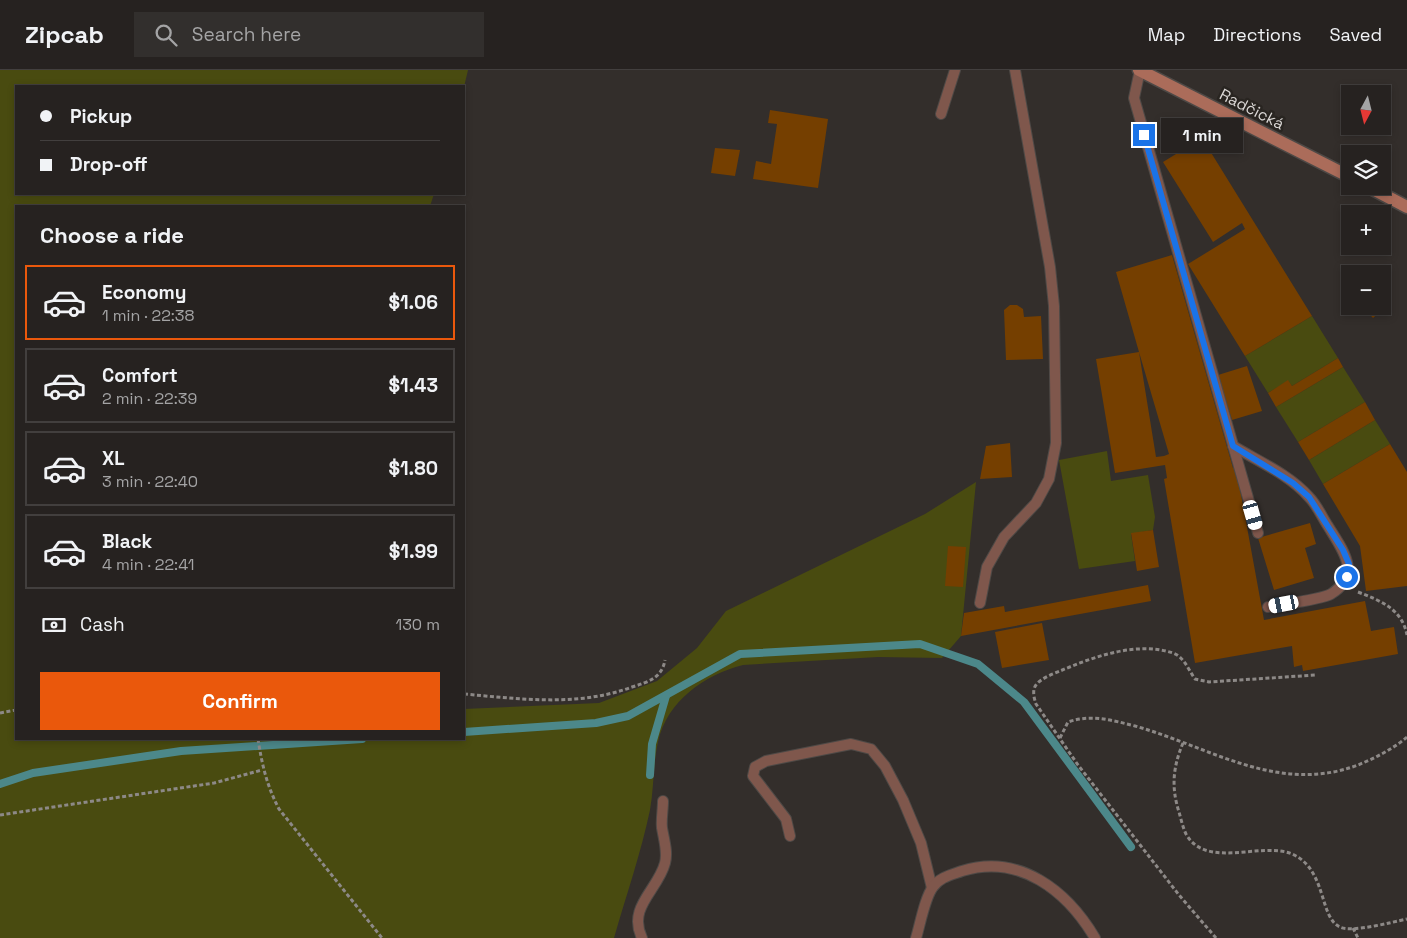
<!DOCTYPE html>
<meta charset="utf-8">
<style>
body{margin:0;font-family:"Space Grotesk",sans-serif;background:#322f2d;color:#f1f3f6;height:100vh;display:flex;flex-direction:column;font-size:19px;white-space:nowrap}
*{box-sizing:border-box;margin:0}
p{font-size:16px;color:#a4a4a5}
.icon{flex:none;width:28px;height:28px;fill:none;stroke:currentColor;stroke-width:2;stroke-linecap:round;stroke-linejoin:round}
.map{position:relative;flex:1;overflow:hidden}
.sheet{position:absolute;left:15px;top:135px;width:450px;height:535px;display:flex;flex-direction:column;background:#262220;border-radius:0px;box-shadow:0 2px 8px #0003,0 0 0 1px #423f3e}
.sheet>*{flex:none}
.hud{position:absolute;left:15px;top:15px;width:450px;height:110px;border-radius:0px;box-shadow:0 2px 8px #0003,0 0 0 1px #423f3e;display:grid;align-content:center;height:110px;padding:0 25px;background:#262220}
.needle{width:32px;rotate:187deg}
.fabs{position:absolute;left:1341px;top:15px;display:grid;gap:10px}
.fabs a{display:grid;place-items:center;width:50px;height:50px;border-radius:0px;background:#262220;box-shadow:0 2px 8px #0003,0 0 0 1px #423f3e;font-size:25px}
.end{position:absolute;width:22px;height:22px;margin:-11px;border:6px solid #1a73e8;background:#fff;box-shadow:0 0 0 2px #fff}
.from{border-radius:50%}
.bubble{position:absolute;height:35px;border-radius:0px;background:#262220;box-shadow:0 2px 8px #0003,0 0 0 1px #423f3e;font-size:16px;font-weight:700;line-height:35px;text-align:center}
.car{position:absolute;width:15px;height:30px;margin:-15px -8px;border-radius:6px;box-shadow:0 0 4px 1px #0007;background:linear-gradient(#fff 24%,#345 0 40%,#fff 0 76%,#345 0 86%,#fff 0)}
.hud b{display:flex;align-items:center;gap:18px;height:48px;font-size:19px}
.hud b+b{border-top:1px solid #423f3e}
.hud i{width:12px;height:12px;background:#f1f3f6}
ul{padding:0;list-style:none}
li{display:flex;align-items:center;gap:15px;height:75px;margin:0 10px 8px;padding:0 15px;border:2px solid #423f3e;border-radius:0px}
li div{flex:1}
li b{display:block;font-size:19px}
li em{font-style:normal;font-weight:700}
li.selected{border-color:#ea580c}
li>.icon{width:45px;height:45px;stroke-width:1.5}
h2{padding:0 25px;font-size:22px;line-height:60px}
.pay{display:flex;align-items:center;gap:12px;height:55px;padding:0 25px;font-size:19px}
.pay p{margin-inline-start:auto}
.button{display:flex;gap:10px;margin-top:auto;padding:10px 25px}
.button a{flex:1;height:58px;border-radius:0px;background:#ea580c;color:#fff;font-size:20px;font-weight:700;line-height:58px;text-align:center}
header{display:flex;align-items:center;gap:30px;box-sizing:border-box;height:70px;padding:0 25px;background:#262220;border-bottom:1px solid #423f3e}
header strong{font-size:24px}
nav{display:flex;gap:28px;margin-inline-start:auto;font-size:18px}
.search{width:350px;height:45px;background:#322f2d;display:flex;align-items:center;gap:12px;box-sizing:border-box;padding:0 18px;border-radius:0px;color:#a4a4a5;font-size:19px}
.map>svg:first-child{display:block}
.green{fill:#494b10}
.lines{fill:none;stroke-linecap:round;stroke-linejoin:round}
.stream{stroke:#4c888a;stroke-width:8}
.building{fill:#753f00;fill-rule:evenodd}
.lane-casing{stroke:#4e4946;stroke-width:12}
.secondary-casing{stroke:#4e4946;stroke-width:15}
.path{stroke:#8d8987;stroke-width:3;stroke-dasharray:4 2.5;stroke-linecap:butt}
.lane{stroke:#7f574c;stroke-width:10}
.secondary{stroke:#ab6c5a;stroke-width:12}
.route{stroke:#1a73e8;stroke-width:6}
.labels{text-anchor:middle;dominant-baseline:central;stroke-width:5;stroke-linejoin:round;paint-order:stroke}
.street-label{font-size:16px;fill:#dbd8d6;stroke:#292521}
</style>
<header>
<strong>Zipcab</strong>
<div class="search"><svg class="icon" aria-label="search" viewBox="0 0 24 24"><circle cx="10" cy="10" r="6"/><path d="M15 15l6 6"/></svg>Search here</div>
<nav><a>Map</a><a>Directions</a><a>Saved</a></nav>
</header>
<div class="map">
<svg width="1407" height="868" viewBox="0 0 1407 868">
<rect width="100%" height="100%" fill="#332e2b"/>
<!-- green -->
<g class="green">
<path d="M0,0h468l-4,17 -448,-1v108h418l-4,12h-414v533h448v-30l135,-6 58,-22 40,-33 29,-37 199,-97 51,-32 -15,154 -19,22 -64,-1 -135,8c-39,10 -76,36 -85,77 -5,22 -4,46 -8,68 -9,43 -24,86 -36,128h-614z"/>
<polygon points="1312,246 1338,288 1292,316 1288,311 1268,323 1245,286"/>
<polygon points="1343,297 1365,332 1298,372 1276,337"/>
<polygon points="1375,350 1390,374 1323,414 1309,390"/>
<polygon points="1107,381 1111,411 1148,405 1155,447 1153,460 1131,464 1135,491 1079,499 1059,390"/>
</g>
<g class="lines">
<!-- stream -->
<g class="stream">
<polyline points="464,662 596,653 628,646 740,584 920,574 978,594 1024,632 1131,777"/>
<polyline points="650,705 652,674 666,626"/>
<polyline points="0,714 33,703 181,681 362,669"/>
</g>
</g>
<!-- building -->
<g class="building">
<polygon points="770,40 828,49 818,118 753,109 756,91 771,94 777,54 768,53"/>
<polygon points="1202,68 1312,246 1245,286 1188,194 1245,159 1242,153 1213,172 1163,92"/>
<polygon points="715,78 740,80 735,106 711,103"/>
<path d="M1172,185l61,213 3,-1 28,153 101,-19 6,30 23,-4 4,27 -95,17 -1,-6 -8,2 -2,-21 -97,17 -31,-184 3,-1 -2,-13 -50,8 -19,-114 43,-7 -23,-80zM1139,282l30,102 -5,2 -8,1z"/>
<polygon points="1382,223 1391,232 1373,248 1362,236 1382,236"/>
<polygon points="1010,235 1017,235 1023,239 1024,247 1041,246 1043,289 1006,290 1004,240"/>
<polygon points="1338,288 1343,297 1276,337 1268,323 1288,310 1292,316"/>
<polygon points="1247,296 1262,341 1232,350 1218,305"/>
<polygon points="1365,332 1375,350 1309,390 1298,372"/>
<polygon points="1010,373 1012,407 980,409 986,376"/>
<polygon points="1390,374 1407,402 1407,516 1366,521 1360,476 1323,414"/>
<polygon points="1310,453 1316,474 1305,478 1314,508 1274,520 1258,468"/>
<polygon points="1153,460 1159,497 1137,501 1131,463"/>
<polygon points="948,476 966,477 963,517 945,516"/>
<polygon points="1148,515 1151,531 961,566 964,543 1004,536 1005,542"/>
<polygon points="1042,553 1049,590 1002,598 995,562"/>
</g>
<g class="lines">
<defs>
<g id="lane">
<polyline points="1140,0 1134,28 1258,463"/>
<polyline points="941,44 955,0"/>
<path d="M1233,376c25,15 57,29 76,51 8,8 13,20 19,29 14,23 35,48 3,68 -11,6 -48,10 -63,13"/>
<polyline points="980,533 987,497 1004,467 1036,433 1049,409 1056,373 1054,236 1050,197 1015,0"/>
<polyline points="790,766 786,749 753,706 755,697 766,691 851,674 871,679 885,696 903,730 921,773 932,818"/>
<path d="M642,868c-15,-31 16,-48 23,-75 3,-11 -1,-23 -3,-35 -1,-8 1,-18 1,-27"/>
<path d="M916,868c4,-13 9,-41 17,-51 7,-10 18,-12 29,-16 58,-18 105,20 133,67"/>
</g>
<g id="secondary">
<polyline points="1139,0 1350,107"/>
<polyline points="1367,116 1407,137"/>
</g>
</defs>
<!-- lane casing -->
<use href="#lane" class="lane-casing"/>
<!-- secondary casing -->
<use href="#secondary" class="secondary-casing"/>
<!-- path -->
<g class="path">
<path d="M1358,522c23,9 44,17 49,43"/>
<path d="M464,624c57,5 114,13 168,-7 16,-5 30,-9 33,-27"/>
<polyline points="0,643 16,640"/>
<path d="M1060,668l8,-16c24,-8 43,-2 67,4 75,21 143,69 223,39 17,-7 35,-16 49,-28"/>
<path d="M258,669c4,26 9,47 21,70l103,129"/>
<path d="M1183,673c-10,24 -12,44 -4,69 2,7 4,16 7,22 20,36 76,7 106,20 35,15 27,64 48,73 12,6 52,-5 67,-8"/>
<polyline points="0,745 214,713 262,700"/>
<polyline points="1353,858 1358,868"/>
<path d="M1216,868l-37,-43 -101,-130 -42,-61c-2,-6 -4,-14 0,-19 5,-7 17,-11 24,-14 33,-14 76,-30 113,-18 11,4 15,16 22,26l14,3 107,-7"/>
</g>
<!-- lane -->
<use href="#lane" class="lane"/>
<!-- secondary -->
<use href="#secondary" class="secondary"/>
</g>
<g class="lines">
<!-- route -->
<polyline class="route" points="1144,65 1233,376 1293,413 1309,427 1343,480 1349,494 1347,507"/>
</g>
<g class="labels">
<!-- street labels -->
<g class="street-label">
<text transform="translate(1252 39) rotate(27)">Radčická</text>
</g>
</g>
</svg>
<div class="fabs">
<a><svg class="needle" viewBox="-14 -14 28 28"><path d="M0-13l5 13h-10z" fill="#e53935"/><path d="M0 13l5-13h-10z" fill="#a4a4a5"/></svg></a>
<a><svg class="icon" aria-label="layers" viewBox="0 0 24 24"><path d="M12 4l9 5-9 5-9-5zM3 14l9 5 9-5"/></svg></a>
<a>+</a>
<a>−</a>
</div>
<i class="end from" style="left:1347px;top:507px"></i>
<i class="end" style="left:1144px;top:65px"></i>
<div class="bubble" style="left:1161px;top:48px;width:82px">1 min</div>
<i class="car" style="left:1253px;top:445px;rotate:164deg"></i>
<i class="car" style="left:1284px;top:534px;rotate:259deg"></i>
<div class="hud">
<b><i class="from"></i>Pickup</b>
<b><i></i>Drop-off</b>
</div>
<section class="sheet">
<h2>Choose a ride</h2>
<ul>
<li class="selected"><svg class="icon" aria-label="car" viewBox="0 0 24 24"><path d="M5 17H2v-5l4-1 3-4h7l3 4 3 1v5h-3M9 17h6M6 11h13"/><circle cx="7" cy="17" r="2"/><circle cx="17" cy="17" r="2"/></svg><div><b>Economy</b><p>1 min · 22:38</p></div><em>$1.06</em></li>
<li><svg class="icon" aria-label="car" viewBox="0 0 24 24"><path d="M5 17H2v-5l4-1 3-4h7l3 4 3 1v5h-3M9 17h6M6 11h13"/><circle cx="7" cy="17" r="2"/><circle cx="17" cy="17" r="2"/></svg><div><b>Comfort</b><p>2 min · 22:39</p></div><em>$1.43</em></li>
<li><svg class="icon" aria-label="car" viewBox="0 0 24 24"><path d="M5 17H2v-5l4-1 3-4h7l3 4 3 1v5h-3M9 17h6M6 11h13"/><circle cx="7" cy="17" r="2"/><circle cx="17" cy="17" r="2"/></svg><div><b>XL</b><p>3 min · 22:40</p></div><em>$1.80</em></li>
<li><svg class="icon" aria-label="car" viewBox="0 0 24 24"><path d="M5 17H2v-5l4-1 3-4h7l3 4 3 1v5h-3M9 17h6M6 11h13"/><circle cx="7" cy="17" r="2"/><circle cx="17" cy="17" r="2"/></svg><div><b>Black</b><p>4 min · 22:41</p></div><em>$1.99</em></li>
</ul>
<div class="pay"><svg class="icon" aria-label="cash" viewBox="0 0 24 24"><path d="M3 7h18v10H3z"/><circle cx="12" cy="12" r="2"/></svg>Cash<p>130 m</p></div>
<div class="button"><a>Confirm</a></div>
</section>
</div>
